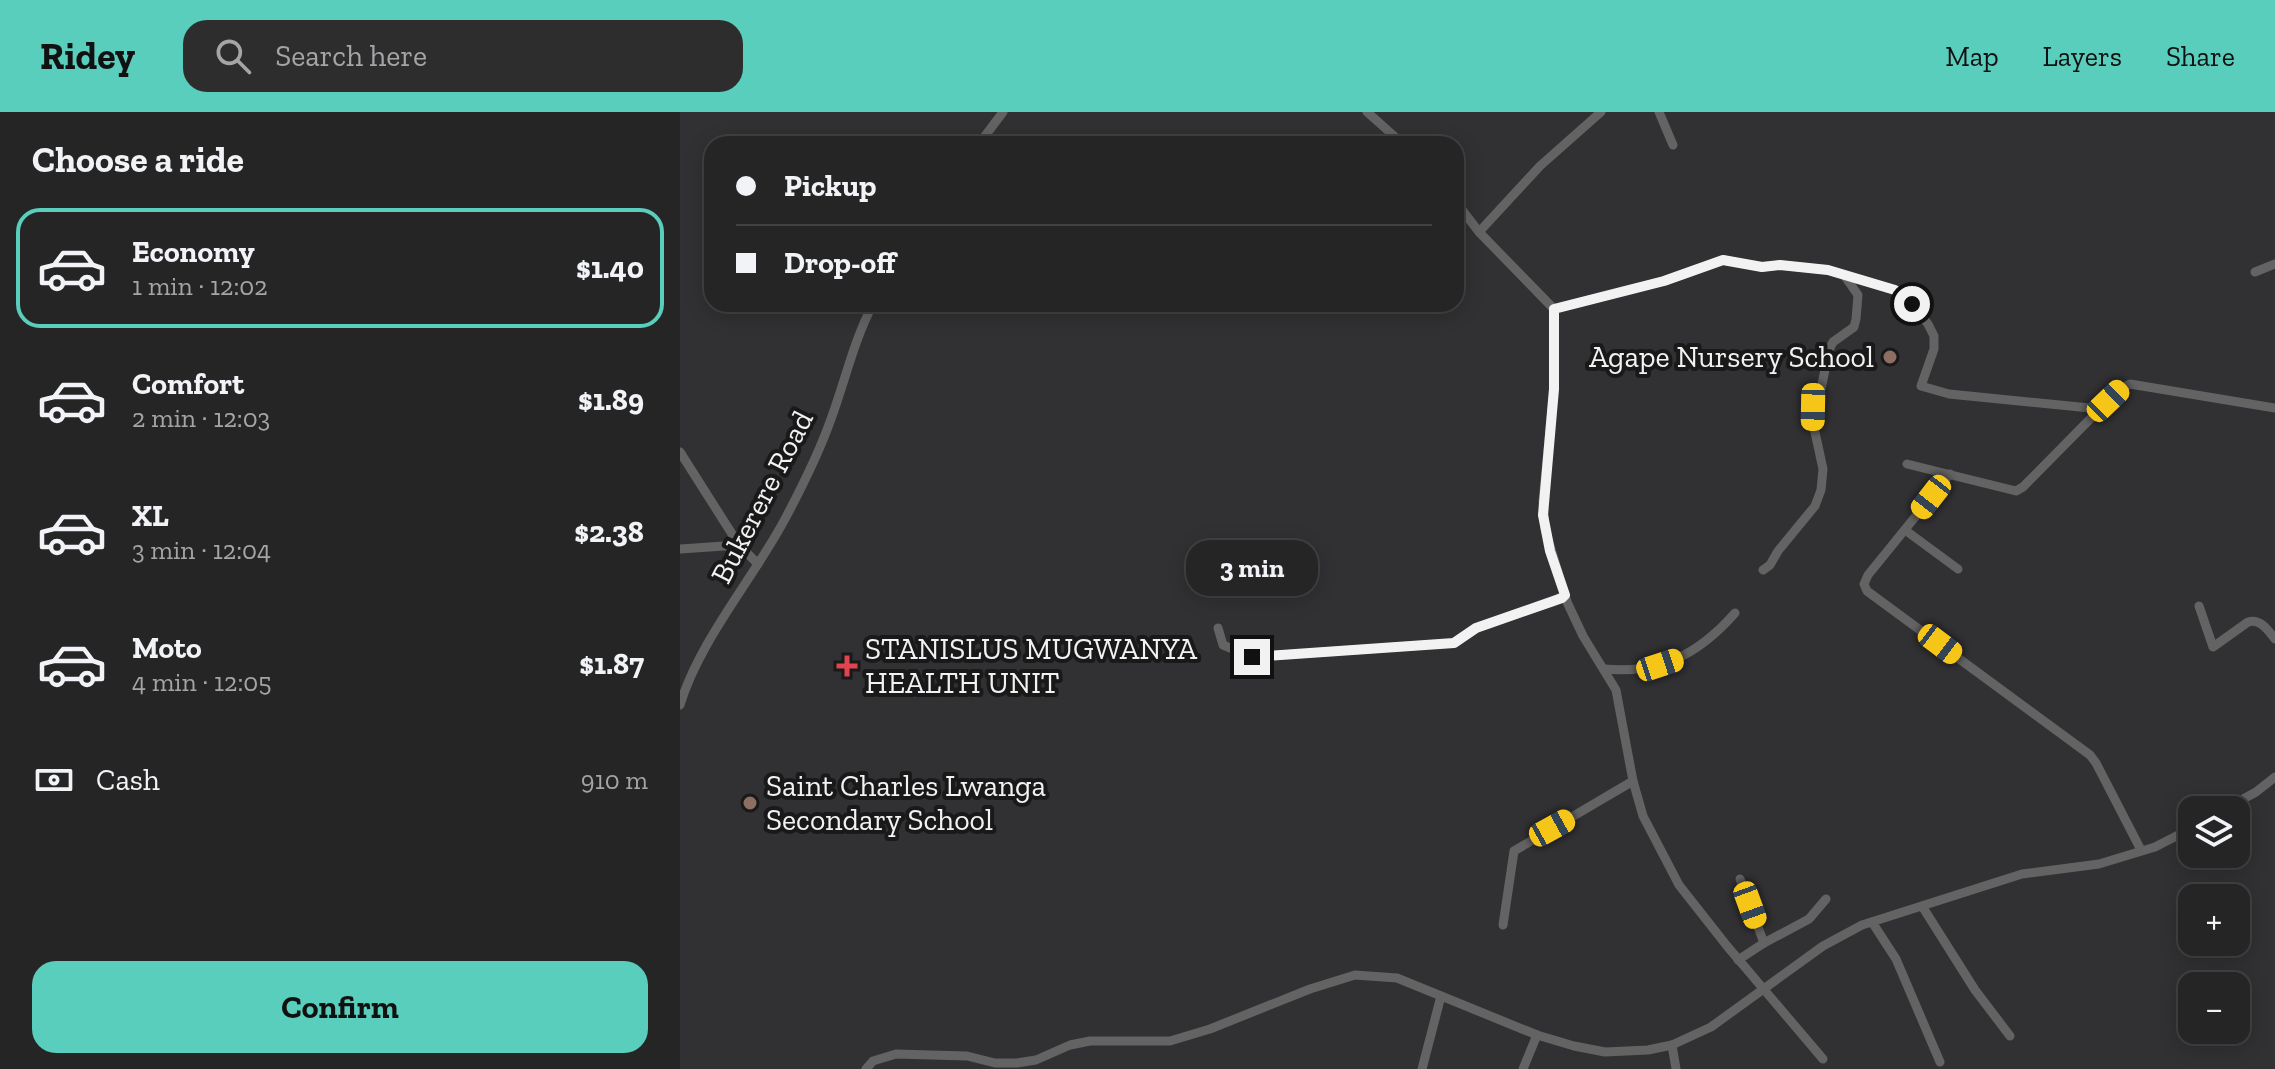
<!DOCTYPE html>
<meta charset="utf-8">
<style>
body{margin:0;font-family:"Zilla Slab",serif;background:#2d2d2e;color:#f1f3f6;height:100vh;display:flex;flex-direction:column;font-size:30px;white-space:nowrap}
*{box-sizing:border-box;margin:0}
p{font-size:26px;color:#a3a5a7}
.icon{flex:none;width:44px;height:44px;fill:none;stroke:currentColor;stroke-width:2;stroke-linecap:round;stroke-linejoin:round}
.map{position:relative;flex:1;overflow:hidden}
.drawer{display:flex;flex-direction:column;background:#252526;width:680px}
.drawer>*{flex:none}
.hud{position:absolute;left:24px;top:24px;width:760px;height:176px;border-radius:24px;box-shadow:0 4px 20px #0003,0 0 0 2px #424243;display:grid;align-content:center;height:176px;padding:0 32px;background:#252526}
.buttons{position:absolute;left:1498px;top:684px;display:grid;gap:16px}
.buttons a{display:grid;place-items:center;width:72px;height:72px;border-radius:16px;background:#252526;box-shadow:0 4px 20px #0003,0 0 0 2px #424243;font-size:40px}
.end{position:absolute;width:36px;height:36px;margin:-18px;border:10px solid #f2f2f3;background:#111;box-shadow:0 0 0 4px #111}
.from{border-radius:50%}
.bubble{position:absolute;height:56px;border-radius:24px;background:#252526;box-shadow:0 4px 20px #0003,0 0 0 2px #424243;font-size:26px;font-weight:700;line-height:56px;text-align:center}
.car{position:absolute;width:24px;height:48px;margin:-24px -12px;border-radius:10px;box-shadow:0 0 6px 2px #0007;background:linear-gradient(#f5c518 24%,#345 0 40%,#f5c518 0 76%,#345 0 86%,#f5c518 0)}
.hud b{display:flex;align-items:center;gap:28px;height:76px;font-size:30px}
.hud b+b{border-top:2px solid #424243}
.hud i{width:20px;height:20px;background:#f1f3f6}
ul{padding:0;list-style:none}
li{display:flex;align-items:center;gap:24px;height:120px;margin:0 16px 12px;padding:0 16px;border:4px solid transparent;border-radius:24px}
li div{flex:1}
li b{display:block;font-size:30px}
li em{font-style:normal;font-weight:700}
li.selected{border-color:#5acebc}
li>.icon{width:72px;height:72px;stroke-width:1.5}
h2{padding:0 32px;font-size:36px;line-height:96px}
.pay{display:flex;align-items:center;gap:20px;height:88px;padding:0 32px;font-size:30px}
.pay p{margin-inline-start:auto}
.button{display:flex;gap:16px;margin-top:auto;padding:16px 32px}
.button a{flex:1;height:92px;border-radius:24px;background:#5acebc;color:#111;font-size:32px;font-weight:700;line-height:92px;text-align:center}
header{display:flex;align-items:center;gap:48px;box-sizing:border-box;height:112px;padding:0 40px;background:#5acebc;color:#111}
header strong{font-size:38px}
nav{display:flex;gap:44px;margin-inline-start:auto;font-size:28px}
.search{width:560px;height:72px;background:#2d2d2e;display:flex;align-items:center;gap:20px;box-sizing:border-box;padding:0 28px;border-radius:24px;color:#a3a5a7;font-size:30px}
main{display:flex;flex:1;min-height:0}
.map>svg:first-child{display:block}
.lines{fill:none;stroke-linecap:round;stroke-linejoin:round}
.minor{stroke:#646363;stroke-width:9}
.route{stroke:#f2f2f3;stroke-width:10}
.education-dot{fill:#8d6e63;stroke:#19191a;stroke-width:3}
.health-dot{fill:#e0444e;stroke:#19191a;stroke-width:3}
.labels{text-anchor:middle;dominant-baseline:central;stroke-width:8;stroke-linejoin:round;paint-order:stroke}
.poi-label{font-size:30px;fill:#f2f2f3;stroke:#19191a;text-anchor:start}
.street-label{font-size:30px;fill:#f2f2f3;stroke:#19191a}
</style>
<header>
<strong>Ridey</strong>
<div class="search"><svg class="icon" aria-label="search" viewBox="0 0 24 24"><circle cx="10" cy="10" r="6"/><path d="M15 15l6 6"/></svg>Search here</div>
<nav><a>Map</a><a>Layers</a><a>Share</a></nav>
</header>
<main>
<section class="drawer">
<h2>Choose a ride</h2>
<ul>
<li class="selected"><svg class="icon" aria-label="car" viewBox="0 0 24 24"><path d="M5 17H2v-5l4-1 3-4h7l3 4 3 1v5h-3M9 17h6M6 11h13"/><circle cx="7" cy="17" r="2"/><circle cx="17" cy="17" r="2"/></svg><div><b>Economy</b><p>1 min · 12:02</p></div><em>$1.40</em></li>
<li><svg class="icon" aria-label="car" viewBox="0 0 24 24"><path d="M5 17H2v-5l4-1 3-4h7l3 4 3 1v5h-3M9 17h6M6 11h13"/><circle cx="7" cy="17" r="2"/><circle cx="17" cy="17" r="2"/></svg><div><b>Comfort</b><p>2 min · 12:03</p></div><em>$1.89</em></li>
<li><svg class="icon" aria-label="car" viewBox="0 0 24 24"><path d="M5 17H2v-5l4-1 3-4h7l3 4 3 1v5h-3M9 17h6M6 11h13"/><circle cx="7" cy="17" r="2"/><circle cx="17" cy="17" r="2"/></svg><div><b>XL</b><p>3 min · 12:04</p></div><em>$2.38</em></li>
<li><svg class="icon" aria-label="car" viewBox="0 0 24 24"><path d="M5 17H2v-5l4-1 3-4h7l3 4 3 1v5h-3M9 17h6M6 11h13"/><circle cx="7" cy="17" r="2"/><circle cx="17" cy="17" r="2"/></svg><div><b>Moto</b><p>4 min · 12:05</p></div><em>$1.87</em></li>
</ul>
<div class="pay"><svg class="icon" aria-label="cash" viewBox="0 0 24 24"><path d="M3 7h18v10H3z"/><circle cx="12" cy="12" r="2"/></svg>Cash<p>910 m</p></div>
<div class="button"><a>Confirm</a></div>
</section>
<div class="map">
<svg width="1595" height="957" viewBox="0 0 1595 957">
<rect width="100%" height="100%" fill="#313133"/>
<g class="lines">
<!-- minor -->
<g class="minor">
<polyline points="687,0 723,32"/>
<polyline points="979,0 993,33"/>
<polyline points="299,32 323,0"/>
<polyline points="776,90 799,120 874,197 984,169 1043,148 1082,155 1100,153 1148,158 1215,178 1232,192 1248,212 1254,224 1254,237 1241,274 1269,282 1420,297 1442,276 1450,272 1595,296"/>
<polyline points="799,120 860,54 921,0"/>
<polyline points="1575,160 1595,152"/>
<polyline points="874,197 874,277 863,389 865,417 887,490 903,524 936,578 953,669 963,704 999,773 1047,834 1143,947"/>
<polyline points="0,340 59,433 78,452"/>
<polyline points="1227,352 1336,379 1343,375 1420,297"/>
<polyline points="1270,362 1188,463 1184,472 1187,479 1410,643 1416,651 1461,738"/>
<polyline points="1225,418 1278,457"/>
<polyline points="0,437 59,433"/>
<polyline points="1083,458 1090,453 1098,439 1135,394 1141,378 1143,357 1133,311 1133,295 1141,277 1149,238 1153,230 1174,215 1176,207 1178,183 1164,163"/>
<path d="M1519,494l14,41 35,-25c12,-4 20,8 27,17"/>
<polyline points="538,516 543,533 572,545 774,531 796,516 872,490 885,483"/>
<path d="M924,557c56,5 94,-14 131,-56"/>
<path d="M0,593c19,-64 73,-126 105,-186 17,-32 34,-66 46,-100 14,-38 23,-79 42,-115"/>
<polyline points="1543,698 1576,680 1595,665"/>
<polyline points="1242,794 1295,878 1330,924"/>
<polyline points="1192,810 1216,847 1260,950"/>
<polyline points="823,813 834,739 953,669"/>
<polyline points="1084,831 1129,807 1146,787"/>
<polyline points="1058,848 1084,831 1060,767"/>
<polyline points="992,933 996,957"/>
<polyline points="186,957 193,949 216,942 287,944 315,951 337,951 356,948 390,933 410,929 490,929 530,917 630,877 675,863 717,866 857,923 894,934 925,940 968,938 992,933 1031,915 1143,834 1182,813 1342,762 1419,752 1475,735 1512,716"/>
<polyline points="742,957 761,884"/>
<polyline points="843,957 857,923"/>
</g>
</g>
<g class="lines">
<!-- route -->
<polyline class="route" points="572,545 774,531 796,516 882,486 885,483 870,439 863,403 874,277 874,197 984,169 1043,148 1082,155 1100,153 1148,158 1215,178 1232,192"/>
</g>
<!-- markers -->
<g class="education-dot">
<circle cx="1210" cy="245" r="8"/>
<circle cx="70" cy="691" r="8"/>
</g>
<path class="health-dot" d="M163 542h8v8h8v8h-8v8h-8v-8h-8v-8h8z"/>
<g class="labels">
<!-- poi labels -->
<g class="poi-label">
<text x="1194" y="245" text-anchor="end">Agape Nursery School</text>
<text x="185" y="537">STANISLUS MUGWANYA<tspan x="185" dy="34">HEALTH UNIT</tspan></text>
<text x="86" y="674">Saint Charles Lwanga<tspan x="86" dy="34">Secondary School</tspan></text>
</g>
<!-- street labels -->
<g class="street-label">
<text transform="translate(82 385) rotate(-63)">Bukerere Road</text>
</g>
</g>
</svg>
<div class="buttons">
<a><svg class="icon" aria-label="layers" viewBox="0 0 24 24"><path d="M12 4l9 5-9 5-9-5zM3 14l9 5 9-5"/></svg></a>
<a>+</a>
<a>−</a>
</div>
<i class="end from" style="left:1232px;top:192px"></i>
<i class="end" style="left:572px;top:545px"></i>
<div class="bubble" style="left:506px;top:428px;width:132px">3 min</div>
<i class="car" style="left:1428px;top:289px;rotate:46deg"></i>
<i class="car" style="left:1133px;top:295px;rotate:181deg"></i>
<i class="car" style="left:1251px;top:385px;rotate:218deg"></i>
<i class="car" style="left:1260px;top:532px;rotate:127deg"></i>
<i class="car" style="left:980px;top:553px;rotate:72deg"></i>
<i class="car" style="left:872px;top:716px;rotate:61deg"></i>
<i class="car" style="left:1070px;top:793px;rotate:160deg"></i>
<div class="hud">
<b><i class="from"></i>Pickup</b>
<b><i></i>Drop-off</b>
</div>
</div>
</main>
